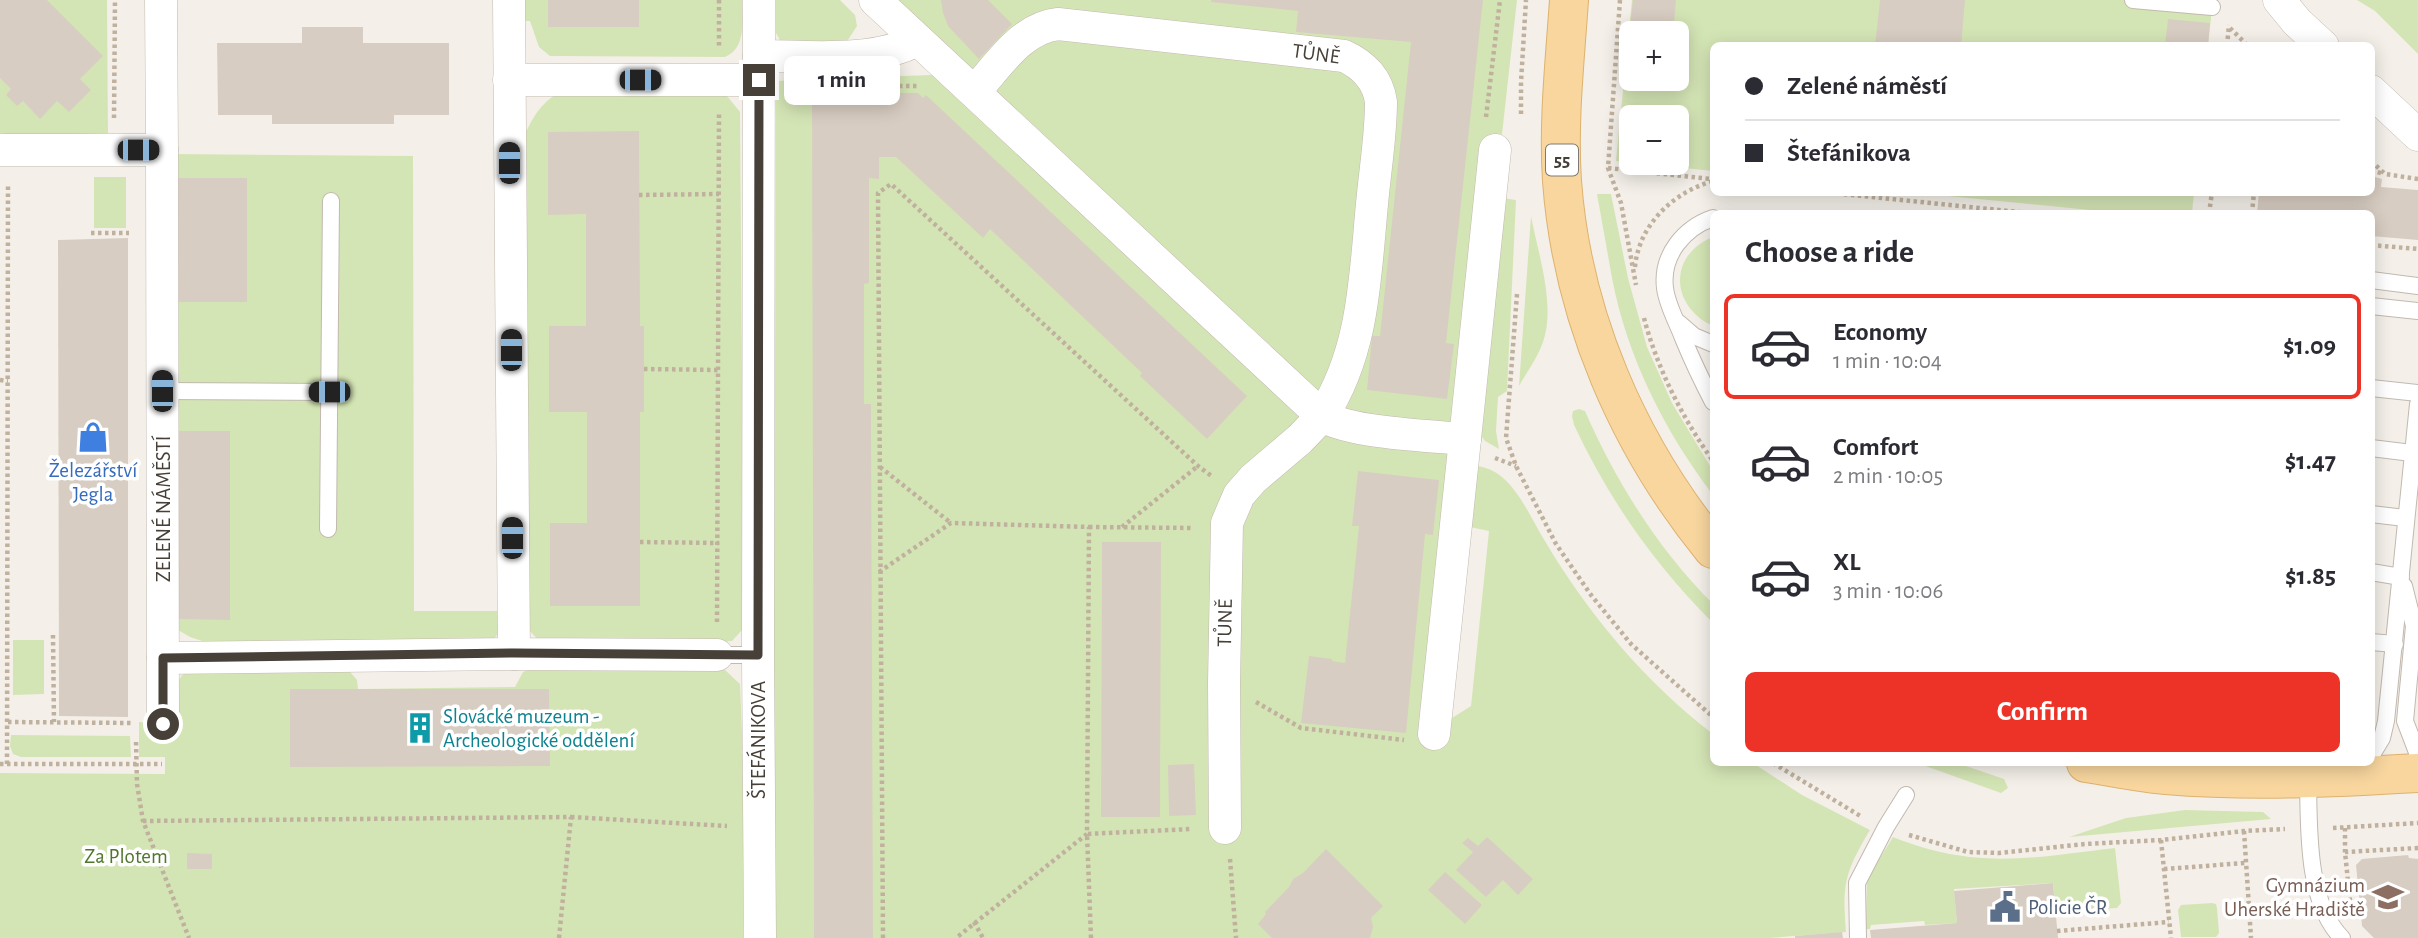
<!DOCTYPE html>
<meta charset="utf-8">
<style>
body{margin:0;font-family:"Alegreya Sans",sans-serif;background:#f7f7f7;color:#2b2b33;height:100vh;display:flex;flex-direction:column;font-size:26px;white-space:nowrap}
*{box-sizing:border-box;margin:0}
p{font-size:23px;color:#7c7c81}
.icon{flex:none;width:38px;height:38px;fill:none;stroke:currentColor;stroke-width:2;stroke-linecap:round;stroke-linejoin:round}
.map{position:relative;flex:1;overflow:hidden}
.drawer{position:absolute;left:1710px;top:210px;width:665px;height:556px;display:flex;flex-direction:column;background:#fff;border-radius:10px;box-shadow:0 4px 18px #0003}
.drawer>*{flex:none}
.guide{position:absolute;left:1710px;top:42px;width:665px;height:154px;border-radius:10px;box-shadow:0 4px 18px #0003;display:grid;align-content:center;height:154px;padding:0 35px;background:#fff}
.controls{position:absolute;left:1619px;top:21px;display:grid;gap:14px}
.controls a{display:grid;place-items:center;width:70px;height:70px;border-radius:10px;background:#fff;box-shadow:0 4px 18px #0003;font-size:35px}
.end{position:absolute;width:32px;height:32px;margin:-16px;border:9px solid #474038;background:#fff;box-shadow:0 0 0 4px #fff}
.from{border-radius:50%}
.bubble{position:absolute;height:49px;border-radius:10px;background:#fff;box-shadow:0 4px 18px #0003;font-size:23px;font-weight:700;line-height:49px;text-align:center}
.car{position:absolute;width:21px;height:42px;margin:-21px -10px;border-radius:9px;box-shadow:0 0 5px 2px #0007;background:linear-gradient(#222 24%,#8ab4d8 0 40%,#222 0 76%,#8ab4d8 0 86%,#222 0)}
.guide b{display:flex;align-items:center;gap:24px;height:66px;font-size:26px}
.guide b+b{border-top:2px solid #e1e1e2}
.guide i{width:18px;height:18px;background:#2b2b33}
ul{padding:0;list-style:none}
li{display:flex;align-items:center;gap:21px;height:105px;margin:0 14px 10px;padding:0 21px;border:4px solid transparent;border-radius:10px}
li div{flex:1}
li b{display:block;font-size:26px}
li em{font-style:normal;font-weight:700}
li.selected{border-color:#ed3327}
li>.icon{width:63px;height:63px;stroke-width:1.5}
h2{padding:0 35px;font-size:32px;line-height:84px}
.cta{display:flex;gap:14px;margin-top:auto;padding:14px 35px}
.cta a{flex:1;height:80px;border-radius:10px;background:#ed3327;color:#fff;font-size:28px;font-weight:700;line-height:80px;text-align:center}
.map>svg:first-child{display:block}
.green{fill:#d4e5b5;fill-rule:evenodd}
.building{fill:#d8cdc2}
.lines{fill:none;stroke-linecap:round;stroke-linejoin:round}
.service-casing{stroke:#c2b9af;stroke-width:18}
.minor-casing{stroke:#c2b9af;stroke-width:33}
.primary-casing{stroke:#ddb26e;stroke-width:40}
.path{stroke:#c0b19e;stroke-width:4.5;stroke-dasharray:3.5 3.5;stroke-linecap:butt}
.service{stroke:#fff;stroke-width:16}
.minor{stroke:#fff;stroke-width:32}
.primary{stroke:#f8d69e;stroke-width:38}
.route{stroke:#474038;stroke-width:9}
.labels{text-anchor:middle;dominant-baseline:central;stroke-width:7;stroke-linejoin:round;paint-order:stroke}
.shield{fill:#fff;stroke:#7e7974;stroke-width:2}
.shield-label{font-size:19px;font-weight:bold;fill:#474038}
.street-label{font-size:21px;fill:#474038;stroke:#fff}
.shop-label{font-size:21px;fill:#366cbe;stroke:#fff}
.culture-label{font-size:21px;fill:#0d838f;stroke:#fff;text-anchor:start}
.park-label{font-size:21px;fill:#50762e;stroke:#fff}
.education-label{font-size:21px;fill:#785e54;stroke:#fff;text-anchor:end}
.service-label{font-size:21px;fill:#4e5e75;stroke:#fff;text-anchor:start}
</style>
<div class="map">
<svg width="2418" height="938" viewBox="0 0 2418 938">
<rect width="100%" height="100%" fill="#f4f0e9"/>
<!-- green -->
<g class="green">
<polygon points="0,0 107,0 108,133 16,136 0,133"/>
<path d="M522,0h220c0,20 5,48 -17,57l-175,-1 -11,-9 -9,-26h-9z"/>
<polygon points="776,0 840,0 855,15 857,26 848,40 840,42 781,42 776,33"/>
<path d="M888,0h629l-22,197 21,3 -9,191 -9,6 -2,34 3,18 -14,-8 -8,-11 -42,314 17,-26 19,-12 18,-175 -19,-4 6,-61c36,3 52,48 69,75 43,73 101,142 168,193v29h40l49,32 68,35c-25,42 -28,54 -24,102l-77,6h-996l3,-857 179,-7z"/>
<path d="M1632,0h581l-5,45 -495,1v125l-97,-10zM1631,33h45v46h-45zM1631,117h45v46h-45z"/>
<polygon points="2357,0 2418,0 2418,54 2375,11"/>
<path d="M557,94l170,2 13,16 4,516 -12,13 -32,3 -160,-2 -11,-12 -4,-496c8,-17 16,-31 32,-40z"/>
<polygon points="170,154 413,156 414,611 499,611 498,634 492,641 208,643 190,637 178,630"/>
<rect x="94" y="177" width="32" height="51"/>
<polygon points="1918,193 2194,192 2194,193 2192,213 2121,213"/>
<path d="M1597,194h14l17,84 19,69 25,56 41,68v24c-48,-63 -86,-138 -101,-217 -5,-28 -10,-56 -15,-84z"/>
<path d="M1531,216c7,37 25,90 12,126 -5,15 -16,30 -24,44z"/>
<path d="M1713,237v89c-43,-20 -45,-71 0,-89z"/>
<path d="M1579,409l6,2c31,71 73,138 128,193v19c-58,-58 -104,-123 -139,-198l-2,-9 1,-5z"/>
<polygon points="13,640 44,640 44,694 13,695"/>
<polygon points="345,666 357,680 358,689 515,687 523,672 536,667 725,670 740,684 744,780 743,938 0,938 0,773 165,774 165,757 139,757 139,722 154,723 182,675 192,671"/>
<polygon points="11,735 130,736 131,757 21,757 13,754 10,746"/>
<polygon points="1917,763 1957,763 2004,779 2008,788 2001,793"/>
<polygon points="2185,810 2263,812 2271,819 2069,837 2126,818"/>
<path d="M1893,837c82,33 138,21 222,11l6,55 -4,5 -61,4 -3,-29 -99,6 3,34 -32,2 -1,-4 -53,4 -1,4h-4l1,-50z"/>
<polygon points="2212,903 2216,904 2217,908 2219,933 2216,937 2181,937 2178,910 2181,905"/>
</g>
<!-- building -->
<g class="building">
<polygon points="0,0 47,0 103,56 80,79 91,90 69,112 57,101 40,119 23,101 17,106 6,95 11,89 0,78"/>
<rect x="548" y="0" width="91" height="27"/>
<polygon points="941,0 988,0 1012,24 979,59 948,26 943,13"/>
<polygon points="1211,0 1483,0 1446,343 1454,344 1447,399 1367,390 1372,336 1380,336 1411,42 1296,32 1298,11 1211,2"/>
<polygon points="1633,0 1676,0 1673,33 1629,33"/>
<polygon points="1880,0 1965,0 1961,46 1875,46"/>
<polygon points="2168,19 2210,23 2208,46 2165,46"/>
<polygon points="302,27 363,27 363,43 449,43 449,115 394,115 394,124 272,124 272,115 218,115 217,43 302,43"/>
<polygon points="1629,36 1631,36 1631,79 1668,79 1668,85 1625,81"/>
<polygon points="812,93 918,93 923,98 926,95 1247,396 1207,439 1140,376 1142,373 990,229 983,238 896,157 879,157 879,179 869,178 869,283 864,284 864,404 871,404 873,938 814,938"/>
<polygon points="639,131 640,326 644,326 644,412 640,412 640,606 550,606 550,523 587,523 587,412 549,412 549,326 586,326 586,214 548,215 548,132"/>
<polygon points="2371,176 2382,179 2381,187 2418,190 2418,240 2371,236 2371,214 2257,214 2259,192 2371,192"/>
<rect x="175" y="178" width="72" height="124"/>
<polygon points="128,238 128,717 59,716 58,240"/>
<polygon points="175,431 230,431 230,620 175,619"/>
<polygon points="1358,471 1439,480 1433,535 1425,534 1406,733 1301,723 1309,656 1332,659 1332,661 1345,663 1359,526 1352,526"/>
<polygon points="1102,542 1161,542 1160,817 1101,817"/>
<polygon points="290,689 549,689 550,766 290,767"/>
<polygon points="1194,764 1196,815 1169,816 1168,765"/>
<polygon points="1487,837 1533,879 1518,895 1503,880 1486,897 1456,870 1473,852 1462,843 1468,838 1478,846"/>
<polygon points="1326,849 1383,906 1371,918 1373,927 1370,938 1272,938 1258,924 1266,914 1265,912 1289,887 1293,879 1303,873"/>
<polygon points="187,853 212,854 212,869 187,869"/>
<polygon points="2408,855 2409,858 2418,859 2418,938 2374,938 2362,926 2356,865 2362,859"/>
<polygon points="1445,872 1482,905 1465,924 1428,890"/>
<polygon points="2053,883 2058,938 1871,938 1870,930 1957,923 1954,891"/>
<polygon points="1842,932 1843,938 1795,938 1795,936"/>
</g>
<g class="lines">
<defs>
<g id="service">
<polyline points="2133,0 2212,7"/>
<path d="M1713,218c-29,10 -52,37 -48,70 2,17 12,34 18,50 9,22 19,43 30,64"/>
<polyline points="2371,280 2418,286"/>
<polyline points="2371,306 2418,311"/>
<polyline points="1679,323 1694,336 1713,344"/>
<polyline points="2371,388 2418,393"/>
<polyline points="162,391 329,392"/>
<polyline points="2371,448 2412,453"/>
<polyline points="2371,514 2405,518"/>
<polyline points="328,529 331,201"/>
<polyline points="2371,572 2401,577"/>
<polyline points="2404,586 2414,626 2405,721 2418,755"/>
<polyline points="2371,642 2395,644"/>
<polyline points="717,655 758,655"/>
<polyline points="2371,756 2382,738 2386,721 2418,404"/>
<path d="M2308,779c1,48 -2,123 34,159"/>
<polyline points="1858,938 1857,883 1886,827 1906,795"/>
</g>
<g id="minor">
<polyline points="161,0 162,150"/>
<polyline points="509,0 514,654 717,655"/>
<polyline points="759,0 758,655 760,938"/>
<polyline points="875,0 1322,416 1300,439 1253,479 1239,495 1227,523 1224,683 1225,828"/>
<polyline points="2279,0 2297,22 2323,46"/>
<path d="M759,56c49,0 114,8 158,-16"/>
<polyline points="509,80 759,80"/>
<path d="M975,91c24,-26 46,-63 83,-67l286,32c20,9 34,24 37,46 0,34 -6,68 -9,102 -7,73 -8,148 -50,212 29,17 107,20 143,23l30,-289"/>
<polyline points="2371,91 2418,135"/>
<polyline points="0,150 162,150 163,724"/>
<polyline points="163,658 514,654"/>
<polyline points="1434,734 1465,439"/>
</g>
<g id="primary">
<path d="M1569,0c-4,60 -11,121 -7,181 10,135 66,264 151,368"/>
<path d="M2086,763c27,4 53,10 80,12 84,7 168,3 252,-2"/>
</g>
</defs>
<!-- service casing -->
<use href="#service" class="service-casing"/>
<!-- minor casing -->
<use href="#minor" class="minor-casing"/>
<!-- primary casing -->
<use href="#primary" class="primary-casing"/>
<!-- path -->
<g class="path">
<polyline points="719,0 719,48"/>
<polyline points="1620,0 1608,168 1621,203 1636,285"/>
<polyline points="2230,28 2248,46"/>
<polyline points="2227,46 2229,25"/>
<polyline points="892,86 918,86"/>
<polyline points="1521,114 1521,82 1526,0"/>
<polyline points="1486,117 1500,0"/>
<polyline points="114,118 115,0"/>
<polyline points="2371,161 2385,174 2418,179"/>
<polyline points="1608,168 1711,179"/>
<polyline points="2371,170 2384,174"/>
<polyline points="1823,192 2038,214"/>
<polyline points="639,195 719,194"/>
<polyline points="2209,214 2212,192"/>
<polyline points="2252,214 2254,192"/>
<polyline points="91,233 129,233"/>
<polyline points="2371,245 2418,249"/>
<path d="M1635,267c4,-43 39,-75 78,-86"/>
<polyline points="1517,294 1506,438 1516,466 1556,544 1591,595 1631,644 1713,717"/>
<path d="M1644,318c13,50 39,101 69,143"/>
<polyline points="644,369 719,370"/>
<polyline points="0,380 8,381"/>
<polyline points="1495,458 1516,466"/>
<polyline points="880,467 951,523"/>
<polyline points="1089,527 1194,528"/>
<polyline points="1122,527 1198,466"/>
<polyline points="640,542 719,543"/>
<polyline points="879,572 951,523 1089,527 1087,834 956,938"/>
<polyline points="717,622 719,113"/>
<polyline points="53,635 54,722"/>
<polyline points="1256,702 1301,728 1404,740"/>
<polyline points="8,722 132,723"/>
<polyline points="136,742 137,784 143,821 189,938"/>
<polyline points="1773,763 1862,817"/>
<polyline points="0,764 162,764"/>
<polyline points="7,764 8,184"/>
<polyline points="571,817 727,826"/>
<polyline points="143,821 571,817 559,938"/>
<polyline points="2333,828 2418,823"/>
<polyline points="2345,828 2345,852"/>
<polyline points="2244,831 2251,938"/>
<polyline points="1909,835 1968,852 1999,853 2085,844 2161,840 2244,831 2285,829"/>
<polyline points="2161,840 2171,938"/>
<polyline points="1230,859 1236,938"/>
<polyline points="2164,869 2245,863"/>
<polyline points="2350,901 2345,852 2418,848"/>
<polyline points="974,922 983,938"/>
<polyline points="2057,931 2169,922"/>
<polyline points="883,938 878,193 891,184 1198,466 1213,477"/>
<polyline points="1091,938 1087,834 1191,829"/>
</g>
<!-- service -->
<use href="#service" class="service"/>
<!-- minor -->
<use href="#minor" class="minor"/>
<!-- primary -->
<use href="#primary" class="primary"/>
</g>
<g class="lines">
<!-- route -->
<polyline class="route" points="163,724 163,658 514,653 758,655 759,80"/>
</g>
<!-- icons -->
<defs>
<symbol id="shop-bare" viewBox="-9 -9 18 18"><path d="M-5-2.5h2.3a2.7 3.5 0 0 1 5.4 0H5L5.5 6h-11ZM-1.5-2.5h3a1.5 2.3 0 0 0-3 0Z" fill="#3f7fe0" stroke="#fff" stroke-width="2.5" paint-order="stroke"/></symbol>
<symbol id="building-bare" viewBox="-9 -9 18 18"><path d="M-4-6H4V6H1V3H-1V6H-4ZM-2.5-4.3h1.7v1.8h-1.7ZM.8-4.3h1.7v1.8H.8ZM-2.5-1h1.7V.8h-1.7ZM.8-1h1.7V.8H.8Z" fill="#0f9aa8" stroke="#fff" stroke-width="2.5" paint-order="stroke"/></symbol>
<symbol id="school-bare" viewBox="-9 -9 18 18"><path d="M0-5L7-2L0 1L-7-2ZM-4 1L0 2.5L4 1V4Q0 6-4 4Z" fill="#8d6e63" stroke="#fff" stroke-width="2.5" paint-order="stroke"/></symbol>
<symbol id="civic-bare" viewBox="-9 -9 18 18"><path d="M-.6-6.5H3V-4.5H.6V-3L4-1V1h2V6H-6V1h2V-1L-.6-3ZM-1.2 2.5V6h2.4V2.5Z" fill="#5c6f8a" stroke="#fff" stroke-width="2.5" paint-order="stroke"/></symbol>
</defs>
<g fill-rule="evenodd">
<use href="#shop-bare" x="71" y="415" width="44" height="44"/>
<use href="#building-bare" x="398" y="706" width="44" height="44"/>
<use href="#school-bare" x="2366" y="875" width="44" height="44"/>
<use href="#civic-bare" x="1983" y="885" width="44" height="44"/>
</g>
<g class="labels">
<!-- shield labels -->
<rect class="shield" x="1546" y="144.5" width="32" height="31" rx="5"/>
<g class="shield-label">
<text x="1562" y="160">55</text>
</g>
<!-- street labels -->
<g class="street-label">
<text transform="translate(1316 54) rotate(8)">TŮNĚ</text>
<text transform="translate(163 509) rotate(-90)">ZELENÉ NÁMĚSTÍ</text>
<text transform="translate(1225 623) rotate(-89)">TŮNĚ</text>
<text transform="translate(758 740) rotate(-90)">ŠTEFÁNIKOVA</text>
</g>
<!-- shop labels -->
<g class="shop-label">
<text x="93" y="470">Železářství<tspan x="93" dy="24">Jegla</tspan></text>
</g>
<!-- culture labels -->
<g class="culture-label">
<text x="443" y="716">Slovácké muzeum -<tspan x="443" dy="24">Archeologické oddělení</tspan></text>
</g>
<!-- park labels -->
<g class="park-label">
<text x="126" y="856">Za Plotem</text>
</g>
<!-- education labels -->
<g class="education-label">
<text x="2365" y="885">Gymnázium<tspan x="2365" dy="24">Uherské Hradiště</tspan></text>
</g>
<!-- service labels -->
<g class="service-label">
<text x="2028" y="907">Policie ČR</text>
</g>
</g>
</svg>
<div class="controls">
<a>+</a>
<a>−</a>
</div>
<i class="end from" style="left:163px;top:724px"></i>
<i class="end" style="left:759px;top:80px"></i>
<div class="bubble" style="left:784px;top:56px;width:116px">1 min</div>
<i class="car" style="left:640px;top:80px;rotate:90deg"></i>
<i class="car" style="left:138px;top:150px;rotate:90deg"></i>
<i class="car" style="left:509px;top:163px;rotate:0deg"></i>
<i class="car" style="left:511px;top:350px;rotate:0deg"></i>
<i class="car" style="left:162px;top:391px;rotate:0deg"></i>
<i class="car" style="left:329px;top:392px;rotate:270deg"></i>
<i class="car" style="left:512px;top:538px;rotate:0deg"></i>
<div class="guide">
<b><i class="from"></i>Zelené náměstí</b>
<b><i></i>Štefánikova</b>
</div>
<section class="drawer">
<h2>Choose a ride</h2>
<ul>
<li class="selected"><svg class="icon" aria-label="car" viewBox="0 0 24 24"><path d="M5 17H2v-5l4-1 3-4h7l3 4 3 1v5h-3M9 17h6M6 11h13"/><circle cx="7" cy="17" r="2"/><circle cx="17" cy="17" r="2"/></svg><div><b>Economy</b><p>1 min · 10:04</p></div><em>$1.09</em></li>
<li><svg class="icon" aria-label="car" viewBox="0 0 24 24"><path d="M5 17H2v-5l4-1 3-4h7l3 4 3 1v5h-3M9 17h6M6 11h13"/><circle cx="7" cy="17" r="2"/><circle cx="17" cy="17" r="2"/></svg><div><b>Comfort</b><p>2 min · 10:05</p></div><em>$1.47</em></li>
<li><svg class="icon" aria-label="car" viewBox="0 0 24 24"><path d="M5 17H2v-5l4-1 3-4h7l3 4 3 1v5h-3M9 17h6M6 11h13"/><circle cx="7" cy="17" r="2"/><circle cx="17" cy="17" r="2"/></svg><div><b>XL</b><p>3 min · 10:06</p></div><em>$1.85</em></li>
</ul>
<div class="cta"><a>Confirm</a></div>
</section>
</div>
